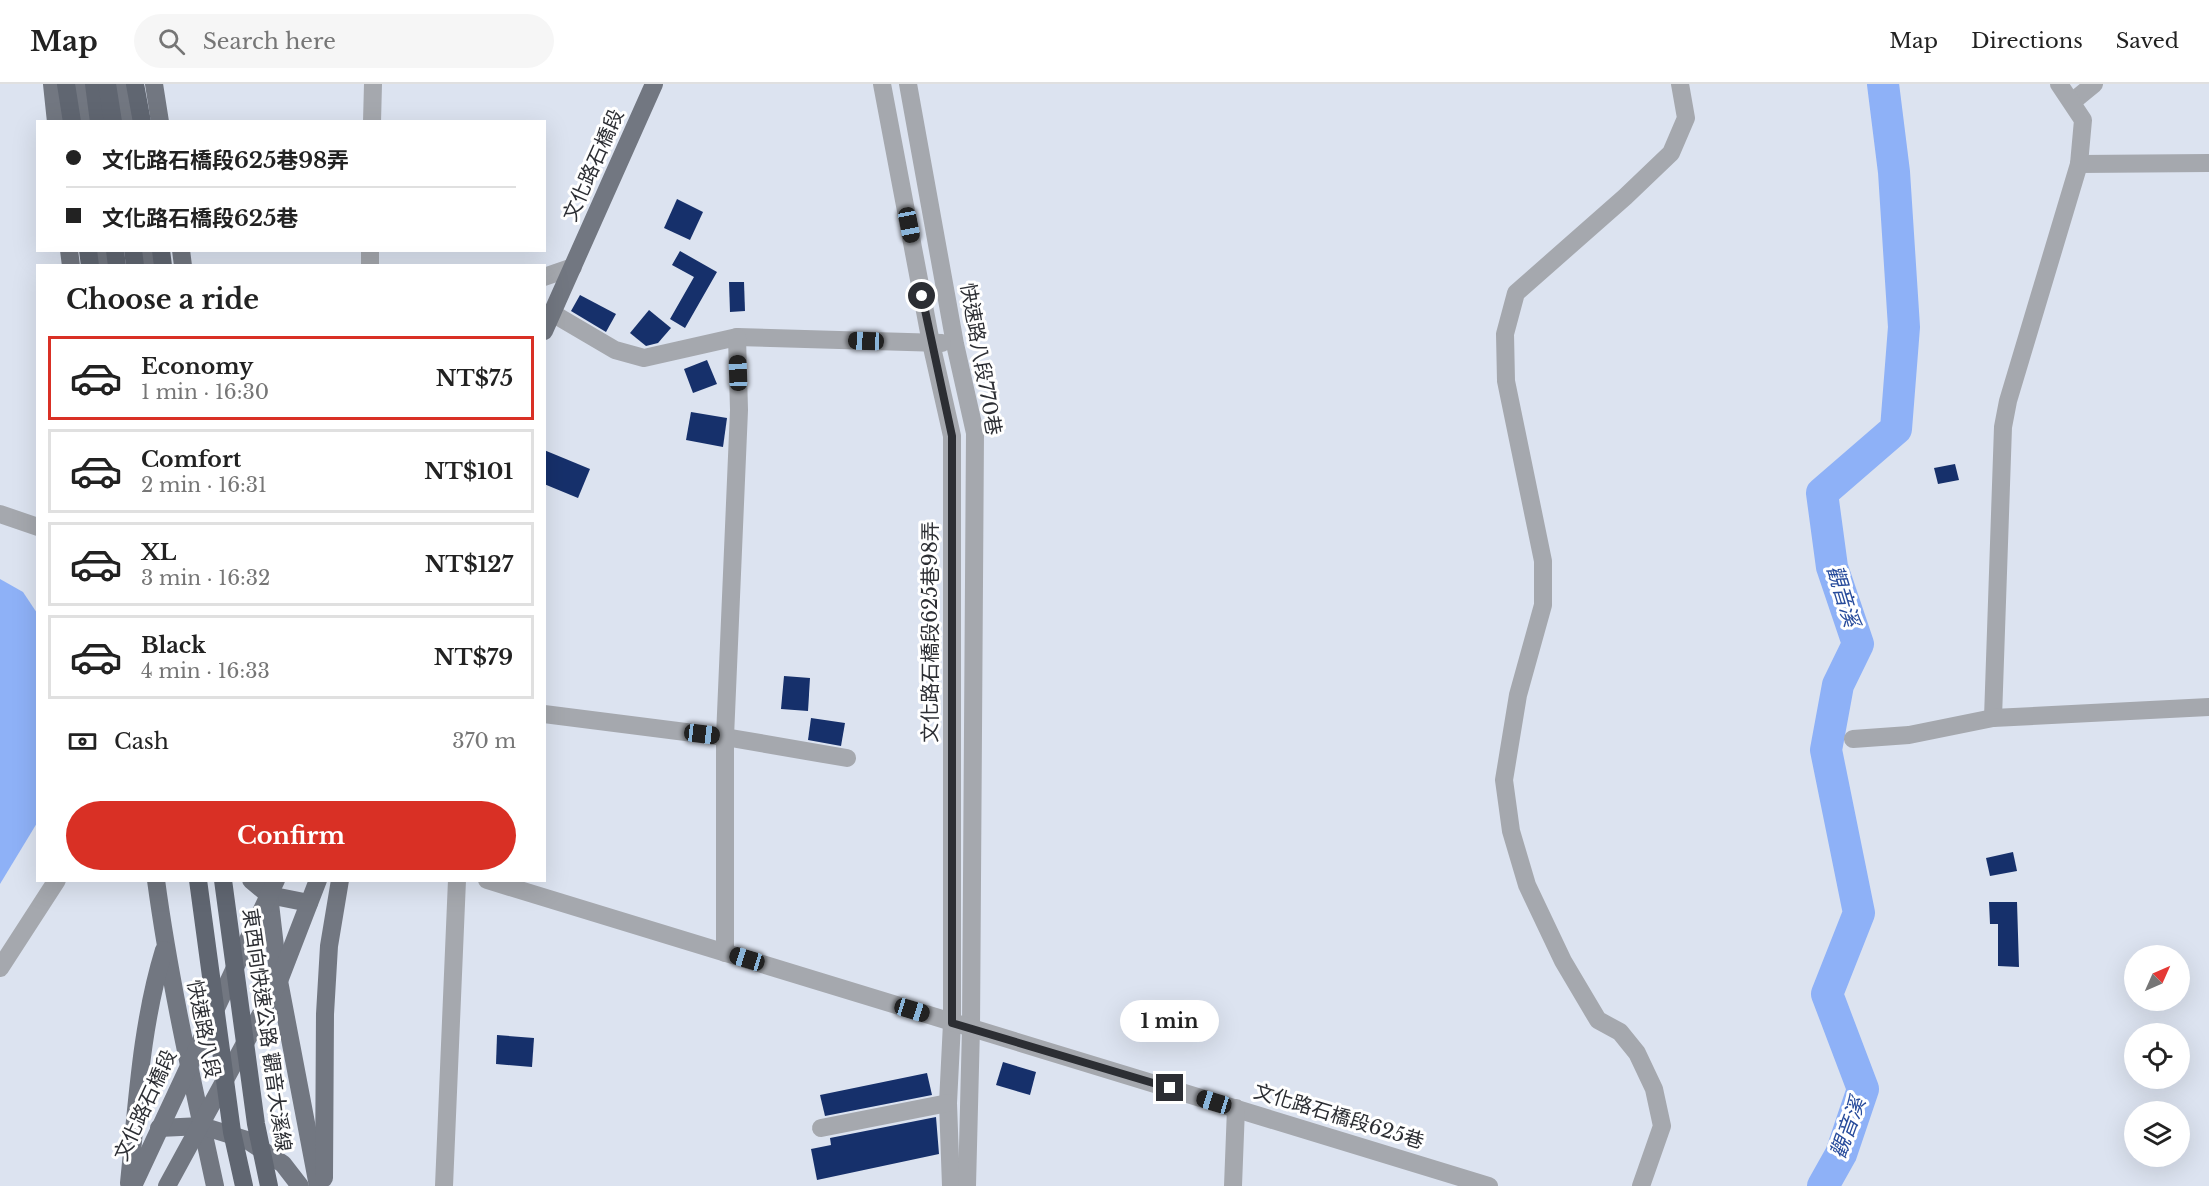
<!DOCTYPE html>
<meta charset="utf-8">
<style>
body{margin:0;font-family:"Libre Baskerville","Noto Sans TC",serif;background:#f6f6f6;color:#222;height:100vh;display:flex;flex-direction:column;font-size:22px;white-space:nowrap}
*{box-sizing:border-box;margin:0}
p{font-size:20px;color:#767676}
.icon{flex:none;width:33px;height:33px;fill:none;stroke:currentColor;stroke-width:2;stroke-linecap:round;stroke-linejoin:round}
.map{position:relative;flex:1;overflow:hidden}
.sheet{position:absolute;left:36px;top:180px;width:510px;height:618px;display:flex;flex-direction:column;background:#fff;border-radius:0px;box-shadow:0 6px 24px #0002}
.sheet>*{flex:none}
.hud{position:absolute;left:36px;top:36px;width:510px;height:132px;border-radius:0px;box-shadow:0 6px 24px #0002;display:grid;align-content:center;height:132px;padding:0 30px;background:#fff}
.needle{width:39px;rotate:45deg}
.controls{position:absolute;left:2124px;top:861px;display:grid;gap:12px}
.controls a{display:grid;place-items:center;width:66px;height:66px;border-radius:50%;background:#fff;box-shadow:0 6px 24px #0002;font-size:30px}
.end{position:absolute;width:27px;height:27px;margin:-14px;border:8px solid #2c2e33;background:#fff;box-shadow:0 0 0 3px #fff}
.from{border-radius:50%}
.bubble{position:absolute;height:42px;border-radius:21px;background:#fff;box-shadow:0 6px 24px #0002;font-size:20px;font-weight:800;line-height:42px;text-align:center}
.car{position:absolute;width:18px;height:36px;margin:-18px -9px;border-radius:8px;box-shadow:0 0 4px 2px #0007;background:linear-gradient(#222 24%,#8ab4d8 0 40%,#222 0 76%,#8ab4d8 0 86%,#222 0)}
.hud b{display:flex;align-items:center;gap:21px;height:57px;font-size:22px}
.hud b+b{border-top:2px solid #e0e0e0}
.hud i{width:15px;height:15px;background:#222}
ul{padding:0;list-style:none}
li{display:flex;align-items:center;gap:18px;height:84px;margin:0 12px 9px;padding:0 18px;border:3px solid #e0e0e0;border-radius:0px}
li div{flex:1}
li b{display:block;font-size:22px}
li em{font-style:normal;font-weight:800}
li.active{border-color:#d93025}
li>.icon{width:54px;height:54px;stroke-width:1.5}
h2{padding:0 30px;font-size:27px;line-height:72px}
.pay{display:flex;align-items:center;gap:15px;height:66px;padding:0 30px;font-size:22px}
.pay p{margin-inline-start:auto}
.cta{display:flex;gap:12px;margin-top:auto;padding:12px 30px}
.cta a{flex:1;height:69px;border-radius:36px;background:#d93025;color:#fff;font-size:24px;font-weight:800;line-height:69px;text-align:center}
header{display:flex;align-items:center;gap:36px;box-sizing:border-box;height:84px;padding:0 30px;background:#fff;border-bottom:2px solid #e0e0e0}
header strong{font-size:28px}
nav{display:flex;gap:33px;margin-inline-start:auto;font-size:21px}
.search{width:420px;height:54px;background:#f6f6f6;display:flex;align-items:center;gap:15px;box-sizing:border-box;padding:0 21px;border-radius:33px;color:#767676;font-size:22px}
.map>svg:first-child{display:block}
.water{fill:#8eb1f7}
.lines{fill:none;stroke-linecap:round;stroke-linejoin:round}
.river{stroke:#8eb1f7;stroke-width:32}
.building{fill:#16306b}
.minor{stroke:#a5a8ae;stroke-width:18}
.major{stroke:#727781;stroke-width:18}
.highway{stroke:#606671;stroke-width:18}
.route{stroke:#2c2e33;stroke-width:8}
.labels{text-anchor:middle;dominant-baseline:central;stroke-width:6;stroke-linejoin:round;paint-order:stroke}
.street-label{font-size:20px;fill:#2c2e33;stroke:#fff}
.water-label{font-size:21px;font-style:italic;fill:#274b9b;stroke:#fff}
</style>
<header>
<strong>Map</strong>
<div class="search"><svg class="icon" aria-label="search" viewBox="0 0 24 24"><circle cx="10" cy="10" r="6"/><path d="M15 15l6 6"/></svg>Search here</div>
<nav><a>Map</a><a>Directions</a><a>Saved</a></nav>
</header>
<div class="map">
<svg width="2209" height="1102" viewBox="0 0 2209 1102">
<rect width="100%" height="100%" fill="#dce3f0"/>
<!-- water -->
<polygon class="water" points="0,495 23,508 37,529 37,739 0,800"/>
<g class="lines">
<!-- river -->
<polyline class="river" points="1823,1102 1841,1070 1863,1005 1827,910 1859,829 1826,666 1838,601 1858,560 1832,483 1822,409 1896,345 1904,243 1894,88 1883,0"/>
</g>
<!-- building -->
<g class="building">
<polygon points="677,115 703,128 690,156 664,144"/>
<polygon points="680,167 717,188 685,244 670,235 694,193 672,181"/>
<polygon points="729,198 744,198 745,227 730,228"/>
<polygon points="580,211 616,230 606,248 571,227"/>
<polygon points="649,226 671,244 658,259 646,262 630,249"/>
<polygon points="707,276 717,300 693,309 684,285"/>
<polygon points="691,328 727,334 723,363 686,356"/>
<polygon points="544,366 590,385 578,414 544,400"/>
<polygon points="1955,380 1959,396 1938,400 1934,384"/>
<polygon points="784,592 810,594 808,627 781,625"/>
<polygon points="811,634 845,639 841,662 808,656"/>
<polygon points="2013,768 2017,787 1990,792 1986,774"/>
<polygon points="1989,818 2017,818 2019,883 1998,882 1998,840 1990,840"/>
<polygon points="497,951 534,954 532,983 496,980"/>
<polygon points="1003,978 1036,988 1030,1011 996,1001"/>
<polygon points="927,989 932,1011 825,1032 820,1011"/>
<polygon points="936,1033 939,1070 817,1096 811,1065 831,1061 830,1054"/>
</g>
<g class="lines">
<!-- minor -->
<g class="minor">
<polyline points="882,0 931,259 952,352 952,939 948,1019 951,1102"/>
<polyline points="908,0 955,260 975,349 971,944 967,1102"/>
<polyline points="2072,18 2094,0"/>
<polyline points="372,38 373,0"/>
<polyline points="2079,80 2209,79"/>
<polyline points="370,182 370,166"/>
<polyline points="544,193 573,183"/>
<polyline points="552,229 615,266 644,274 737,253 942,259"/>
<polyline points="0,430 38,443"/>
<polyline points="544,630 725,653 847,674"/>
<polyline points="1993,634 2003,343 2008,317 2079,80 2083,36 2059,0"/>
<polyline points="1853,655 1909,651 1993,634 2209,623"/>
<polyline points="487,796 1489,1102"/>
<polyline points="725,869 725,653 739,326 737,253"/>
<polyline points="0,884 57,796"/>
<polyline points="821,1044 948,1019"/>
<polyline points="444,1102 457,796"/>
<polyline points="1233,1102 1236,1024"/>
<polyline points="1641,1102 1662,1042 1654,1005 1637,969 1620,948 1598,936 1563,877 1527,801 1511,747 1504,696 1518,611 1543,521 1543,477 1506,297 1505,250 1516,209 1625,113 1671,69 1686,34 1680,0"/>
</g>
<!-- major -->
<g class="major">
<polyline points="52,0 56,38"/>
<polyline points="80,0 86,38"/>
<polyline points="120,0 126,38"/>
<polyline points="154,0 160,38"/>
<polyline points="69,166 71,182"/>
<polyline points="103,166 105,182"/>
<polyline points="148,166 150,182"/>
<polyline points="181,166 183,182"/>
<polyline points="544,247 654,0"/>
<path d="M156,796c14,104 37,204 59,306"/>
<polyline points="251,796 269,811 309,819"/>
<polyline points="269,811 279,897 318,1102"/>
<polyline points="159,1044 202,1042 247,1056 283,1080 300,1102"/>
<polyline points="324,1094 325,930 329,862 340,796"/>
<path d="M129,1099c8,-78 12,-158 35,-233"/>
<polyline points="133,1102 276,796"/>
<polyline points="167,1102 279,897 318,796"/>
</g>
<!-- highway -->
<g class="highway">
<polyline points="66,0 72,38"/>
<polyline points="94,0 99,38"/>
<polyline points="107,0 113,38"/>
<polyline points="135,0 142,38"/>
<polyline points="88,166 90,182"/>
<polyline points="115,166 117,182"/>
<polyline points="133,166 135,182"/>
<polyline points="161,166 163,182"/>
<polyline points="198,796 232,1048 244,1102"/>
<polyline points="223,796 256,1040 269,1102"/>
</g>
</g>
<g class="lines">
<!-- route -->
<polyline class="route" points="922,212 952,352 952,939 1170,1004"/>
</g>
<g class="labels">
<!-- street labels -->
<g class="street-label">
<text transform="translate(593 81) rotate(-66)">文化路石橋段</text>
<text transform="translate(981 275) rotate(80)">快速路八段770巷</text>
<text transform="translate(930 548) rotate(-90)">文化路石橋段625巷98弄</text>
<text transform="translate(204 945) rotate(79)">快速路八段</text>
<text transform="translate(267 946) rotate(82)">東西向快速公路 觀音大溪線</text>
<text transform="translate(145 1021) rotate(-65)">文化路石橋段</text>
<text transform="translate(1339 1032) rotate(17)">文化路石橋段625巷</text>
</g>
<!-- water labels -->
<g class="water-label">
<text transform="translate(1843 512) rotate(73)">觀音溪</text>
<text transform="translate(1848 1044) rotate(-70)">觀音溪</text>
</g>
</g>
</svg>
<div class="controls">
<a><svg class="needle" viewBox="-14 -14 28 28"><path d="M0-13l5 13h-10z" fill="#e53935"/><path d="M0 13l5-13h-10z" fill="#767676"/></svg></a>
<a><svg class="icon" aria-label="locate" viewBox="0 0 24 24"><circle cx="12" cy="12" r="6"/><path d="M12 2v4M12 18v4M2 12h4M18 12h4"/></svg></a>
<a><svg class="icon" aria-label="layers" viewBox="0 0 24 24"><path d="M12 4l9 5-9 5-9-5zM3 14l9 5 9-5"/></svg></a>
</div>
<i class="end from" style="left:922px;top:212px"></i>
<i class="end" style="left:1170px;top:1004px"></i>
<div class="bubble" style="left:1120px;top:916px;width:99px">1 min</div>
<i class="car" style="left:909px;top:141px;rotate:169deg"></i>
<i class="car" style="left:866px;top:257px;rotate:272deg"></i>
<i class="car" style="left:738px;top:289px;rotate:358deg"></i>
<i class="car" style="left:702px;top:650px;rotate:97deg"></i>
<i class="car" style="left:747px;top:875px;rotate:287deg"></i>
<i class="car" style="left:912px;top:926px;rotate:107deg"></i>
<i class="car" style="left:1214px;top:1018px;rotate:287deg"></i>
<div class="hud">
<b><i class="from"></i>文化路石橋段625巷98弄</b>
<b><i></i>文化路石橋段625巷</b>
</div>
<section class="sheet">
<h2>Choose a ride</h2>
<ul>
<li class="active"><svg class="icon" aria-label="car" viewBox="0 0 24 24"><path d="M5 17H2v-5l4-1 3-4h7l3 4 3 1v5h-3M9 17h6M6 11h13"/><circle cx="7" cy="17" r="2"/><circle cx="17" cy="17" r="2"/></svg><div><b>Economy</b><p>1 min · 16:30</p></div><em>NT$75</em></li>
<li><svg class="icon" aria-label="car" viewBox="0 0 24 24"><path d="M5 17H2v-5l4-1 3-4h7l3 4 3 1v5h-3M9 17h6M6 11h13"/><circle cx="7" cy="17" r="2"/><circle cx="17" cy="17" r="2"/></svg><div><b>Comfort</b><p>2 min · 16:31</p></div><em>NT$101</em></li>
<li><svg class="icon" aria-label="car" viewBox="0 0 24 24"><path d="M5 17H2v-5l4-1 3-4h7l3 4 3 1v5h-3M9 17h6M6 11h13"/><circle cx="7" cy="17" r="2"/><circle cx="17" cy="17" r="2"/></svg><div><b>XL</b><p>3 min · 16:32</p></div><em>NT$127</em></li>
<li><svg class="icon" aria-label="car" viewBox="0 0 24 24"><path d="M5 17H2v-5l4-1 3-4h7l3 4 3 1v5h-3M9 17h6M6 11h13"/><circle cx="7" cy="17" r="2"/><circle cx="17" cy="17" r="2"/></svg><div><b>Black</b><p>4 min · 16:33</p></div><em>NT$79</em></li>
</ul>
<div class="pay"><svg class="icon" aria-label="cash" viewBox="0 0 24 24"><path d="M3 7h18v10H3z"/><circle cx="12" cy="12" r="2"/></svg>Cash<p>370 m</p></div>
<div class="cta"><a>Confirm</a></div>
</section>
</div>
